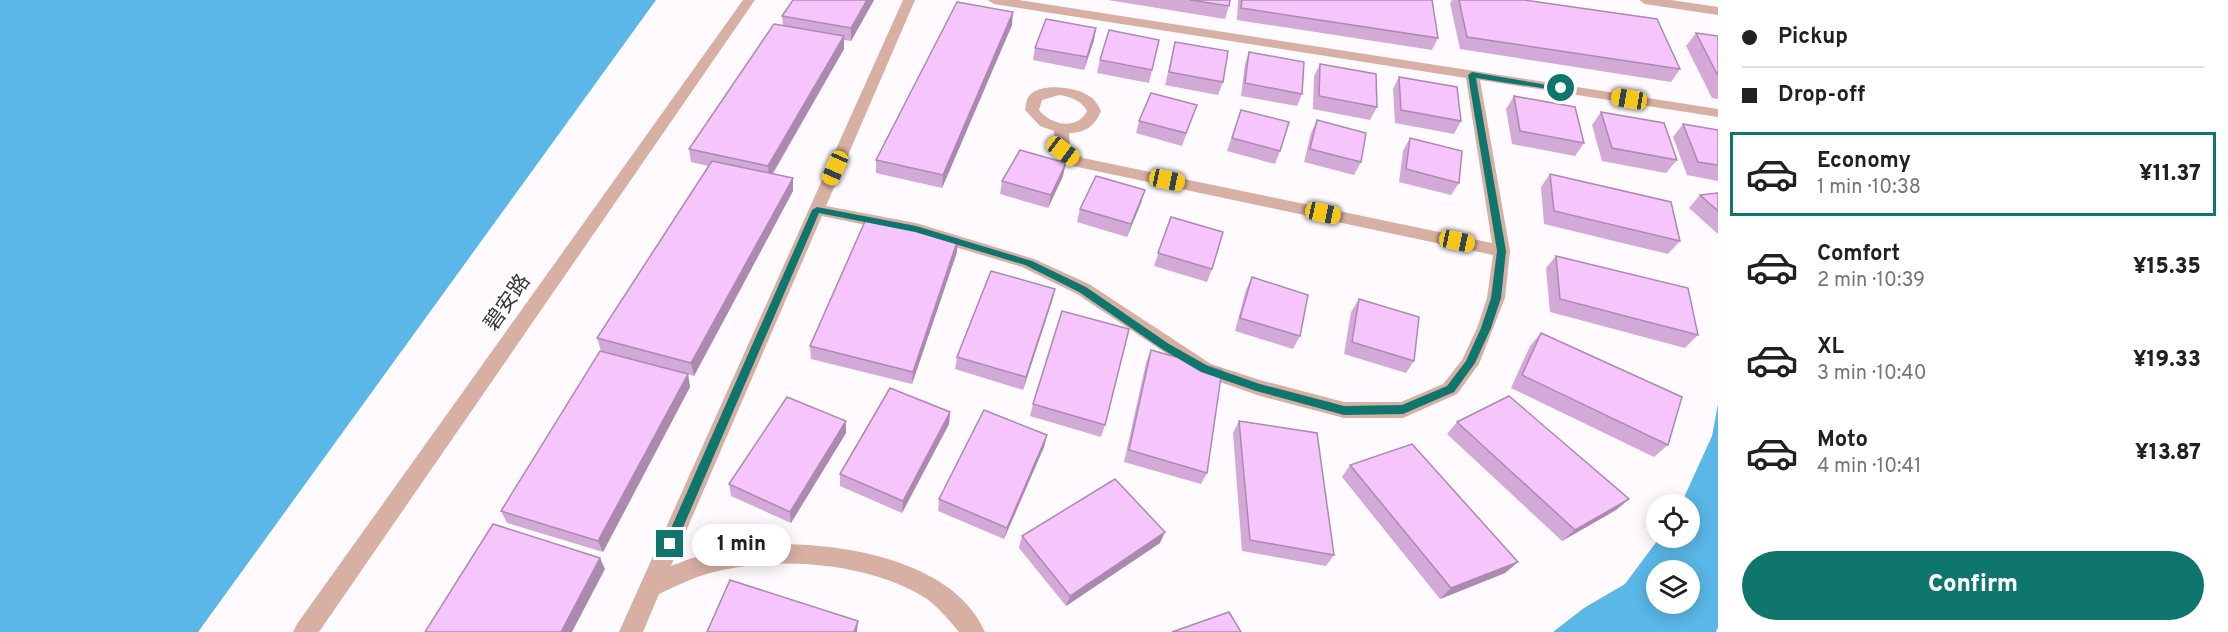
<!DOCTYPE html>
<meta charset="utf-8">
<style>
body{margin:0;font-family:Overpass,"Noto Sans SC",sans-serif;background:#f2f2f2;color:#202124;height:100vh;display:flex;flex-direction:column;font-size:22px;white-space:nowrap}
*{box-sizing:border-box;margin:0}
p{font-size:20px;color:#757577}
.icon{flex:none;width:33px;height:33px;fill:none;stroke:currentColor;stroke-width:2;stroke-linecap:round;stroke-linejoin:round}
.map{position:relative;flex:1;overflow:hidden}
.side{display:flex;flex-direction:column;background:#fff;width:510px}
.side>*{flex:none}
.banner{display:grid;align-content:center;height:132px;padding:0 24px;background:#fff}
.tools{position:absolute;left:1646px;top:494px;display:grid;gap:12px}
.tools a{display:grid;place-items:center;width:54px;height:54px;border-radius:50%;background:#fff;box-shadow:0 3px 15px #0003;font-size:30px}
.end{position:absolute;width:27px;height:27px;margin:-14px;border:8px solid #0f766e;background:#fff;box-shadow:0 0 0 3px #fff}
.from{border-radius:50%}
.bubble{position:absolute;height:42px;border-radius:21px;background:#fff;box-shadow:0 3px 15px #0003;font-size:20px;font-weight:800;line-height:42px;text-align:center}
.car{position:absolute;width:18px;height:36px;margin:-18px -9px;border-radius:8px;box-shadow:0 0 4px 2px #0007;background:linear-gradient(#f5c518 24%,#345 0 40%,#f5c518 0 76%,#345 0 86%,#f5c518 0)}
.banner b{display:flex;align-items:center;gap:21px;height:57px;font-size:22px}
.banner b+b{border-top:2px solid #e0e0e0}
.banner i{width:15px;height:15px;background:#202124}
ul{padding:0;list-style:none}
li{display:flex;align-items:center;gap:18px;height:84px;margin:0 12px 9px;padding:0 12px;border:3px solid transparent;border-radius:0px}
li div{flex:1}
li b{display:block;font-size:22px}
li em{font-style:normal;font-weight:800}
li.current{border-color:#0f766e}
li>.icon{width:54px;height:54px;stroke-width:1.5}
.cta{display:flex;gap:12px;margin-top:auto;padding:12px 24px}
.cta a{flex:1;height:69px;border-radius:36px;background:#0f766e;color:#fff;font-size:24px;font-weight:800;line-height:69px;text-align:center}
main{display:flex;flex:1;min-height:0}
.map>svg:first-child{display:block}
.water{fill:#5ab7e7;fill-rule:evenodd}
.lines{fill:none;stroke-linecap:round;stroke-linejoin:round}
.minor{fill:#d8afa3;fill-rule:evenodd}
.wall{fill:#d3a9d8}
.shaded-wall{fill:#ac8ab0}
.building{fill:#f5c5fb;stroke:#ac8ab0;stroke-width:1.5}
.route{fill:#0f766e}
.labels{text-anchor:middle;dominant-baseline:central;stroke-width:5;stroke-linejoin:round;paint-order:stroke}
.street-label{font-size:21px;fill:#3b343c;stroke:#fff}
</style>
<main>
<div class="map">
<svg width="1718" height="632" viewBox="0 0 1718 632">
<rect width="100%" height="100%" fill="#fefafe"/>
<!-- water -->
<g class="water">
<polygon points="0,0 656,0 198,632 0,632"/>
<path d="M1718,404v223l-2,5h-163l31,-24 41,-24 35,-47h29v-33h-8l31,-68zM1656,570h33v33h-33z"/>
</g>
<g class="lines">
<!-- minor -->
<g class="minor">
<polygon points="743,0 755,0 319,632 293,632 297,624"/>
<path d="M903,0h12l-89,206 90,17 118,36 55,25 122,80 49,16 84,22h57l42,-18 19,-24 15,-32 10,-30 6,-43 -420,-89 -18,-15 -1,-20 -14,-5 -15,-16c1,-4 1,-10 4,-14 11,-14 48,-9 60,0 6,3 9,9 12,15 -6,15 -16,22 -32,22l1,16 13,9 409,85 -26,-165 -472,-74 -6,-4h31l699,109v8l-238,-37 30,171 -5,47 -26,66 -22,30 -54,24h-59l-84,-22 -63,-22 -120,-80 -55,-27 -107,-32 -93,-19 -151,350c25,-10 49,-17 76,-20 72,-8 205,8 238,86h-26c-10,-12 -20,-24 -32,-33 -57,-37 -153,-44 -217,-26 -18,5 -34,13 -51,21l-16,38h-24zM1059,95c12,2 22,5 28,16 -10,20 -36,14 -48,-1l3,-10z"/>
<polygon points="1639,0 1671,0 1718,7 1718,15 1645,4"/>
</g>
</g>
<!-- wall -->
<g class="wall">
<polygon points="793,0 874,0 851,41 844,40 844,49 773,174 793,178 793,191 694,376 601,351 597,338 708,166 691,162 689,149 783,25 782,16"/>
<polygon points="1108,0 1230,0 1229,6 1225,19"/>
<polygon points="1238,0 1432,0 1438,38 1432,50 1237,20"/>
<polygon points="1452,0 1524,0 1680,69 1671,82 1460,49 1450,3"/>
<polygon points="1012,25 942,188 876,173 876,160"/>
<polygon points="1096,28 1094,40 1084,70 1033,60 1035,48"/>
<polygon points="1696,33 1718,36 1718,99 1712,98 1686,46"/>
<polygon points="1175,42 1223,82 1218,95 1165,85"/>
<polygon points="1249,52 1302,94 1297,106 1241,96 1245,64"/>
<polygon points="1100,60 1152,70 1149,83 1097,73"/>
<polygon points="1320,64 1377,107 1370,120 1313,109 1314,76"/>
<polygon points="1399,77 1461,121 1454,134 1395,123 1393,89"/>
<polygon points="1514,96 1584,143 1575,156 1512,144 1506,109"/>
<polygon points="1197,105 1182,146 1136,133 1139,121"/>
<polygon points="1241,110 1280,151 1275,164 1227,151"/>
<polygon points="1601,112 1677,160 1666,173 1602,161 1592,125"/>
<polygon points="1317,120 1361,162 1354,175 1304,162 1311,133"/>
<polygon points="1683,124 1718,130 1718,181 1687,175 1673,137"/>
<polygon points="1410,138 1459,183 1451,195 1399,182 1403,151"/>
<polygon points="1550,174 1680,241 1668,254 1544,224 1541,187"/>
<polygon points="1063,176 1048,208 1000,194 1002,181"/>
<polygon points="1145,190 1141,203 1127,237 1077,222 1080,209"/>
<polygon points="1718,193 1718,234 1689,208 1700,195"/>
<polygon points="1171,217 1212,269 1207,282 1154,266"/>
<polygon points="957,252 912,384 811,359 810,346"/>
<polygon points="1556,256 1698,335 1685,348 1550,312 1546,268"/>
<polygon points="1252,277 1300,336 1293,349 1235,331 1246,290"/>
<polygon points="1055,289 1052,301 1023,390 955,369 957,357"/>
<polygon points="1359,299 1414,361 1406,373 1344,354 1351,312"/>
<polygon points="1541,333 1668,445 1654,457 1511,388 1530,346"/>
<polygon points="1151,350 1207,473 1201,484 1124,462 1146,363"/>
<polygon points="688,374 690,387 603,552 507,523 501,511"/>
<polygon points="1033,404 1105,425 1101,437 1030,416"/>
<polygon points="950,412 949,424 902,513 840,486 840,474"/>
<polygon points="1239,421 1334,555 1326,566 1242,551 1233,433"/>
<polygon points="1457,422 1629,499 1616,510 1562,541 1447,434"/>
<polygon points="846,433 791,523 731,496 729,484"/>
<polygon points="1047,435 1044,447 1004,539 938,511 939,499"/>
<polygon points="1350,465 1518,562 1505,573 1440,599 1342,477"/>
<polygon points="1022,536 1160,543 1066,606 1019,548"/>
</g>
<!-- shaded-wall -->
<g class="shaded-wall">
<polygon points="867,0 874,0 851,41 851,28"/>
<polygon points="1013,12 1012,25 942,188 943,175"/>
<polygon points="1096,28 1094,40 1084,70 1087,57"/>
<polygon points="844,36 844,49 769,179 768,166"/>
<polygon points="1066,163 1063,176 1048,208 1051,195"/>
<polygon points="793,178 793,191 694,376 691,363"/>
<polygon points="1145,190 1141,203 1127,237 1131,224"/>
<polygon points="958,239 957,252 912,384 913,372"/>
<polygon points="1055,289 1052,301 1023,390 1026,377"/>
<polygon points="688,374 690,387 603,552 598,541"/>
<polygon points="950,412 949,424 902,513 903,501"/>
<polygon points="846,421 846,433 791,523 790,512"/>
<polygon points="1047,435 1044,447 1004,539 1007,528"/>
<polygon points="1629,499 1616,510 1562,541 1575,530"/>
<polygon points="1165,532 1160,543 1066,606 1070,596"/>
<polygon points="600,558 605,569 572,632 561,632"/>
<polygon points="1518,562 1505,573 1440,599 1451,588"/>
<polygon points="858,621 857,632 854,632"/>
</g>
<!-- building -->
<g class="building">
<polygon points="793,0 867,0 851,28 782,16"/>
<polygon points="1190,0 1230,0 1229,6"/>
<polygon points="1242,0 1432,0 1438,38 1241,8"/>
<polygon points="1459,0 1524,0 1657,19 1680,69 1467,37"/>
<polygon points="957,2 1013,12 943,175 876,160"/>
<polygon points="1046,19 1096,28 1087,57 1035,48"/>
<polygon points="774,24 844,36 768,166 689,149"/>
<polygon points="1109,30 1159,40 1152,70 1100,60"/>
<polygon points="1696,33 1718,36 1718,76"/>
<polygon points="1175,42 1228,51 1223,82 1169,72"/>
<polygon points="1249,52 1304,62 1302,94 1245,83"/>
<polygon points="1320,64 1376,74 1377,107 1319,96"/>
<polygon points="1399,77 1457,87 1461,121 1401,110"/>
<polygon points="1151,93 1197,105 1186,133 1139,121"/>
<polygon points="1514,96 1575,107 1584,143 1520,131"/>
<polygon points="1241,110 1289,122 1280,151 1232,138"/>
<polygon points="1601,112 1664,123 1677,160 1612,148"/>
<polygon points="1317,120 1366,133 1361,162 1310,149"/>
<polygon points="1683,124 1718,130 1718,165 1698,162"/>
<polygon points="1410,138 1462,151 1459,183 1406,169"/>
<polygon points="1020,150 1066,163 1051,195 1002,181"/>
<polygon points="712,161 793,178 691,363 597,338"/>
<polygon points="1550,174 1671,202 1680,241 1554,211"/>
<polygon points="1096,176 1145,190 1131,224 1080,209"/>
<polygon points="1718,193 1718,211 1700,195"/>
<polygon points="1171,217 1223,232 1212,269 1158,253"/>
<polygon points="866,219 958,239 913,372 810,346"/>
<polygon points="1556,256 1688,288 1698,335 1560,299"/>
<polygon points="991,271 1055,289 1026,377 957,357"/>
<polygon points="1252,277 1308,295 1300,336 1240,318"/>
<polygon points="1359,299 1419,317 1414,361 1352,342"/>
<polygon points="1062,311 1129,329 1105,425 1033,404"/>
<polygon points="1541,333 1682,397 1668,445 1522,375"/>
<polygon points="1151,350 1222,370 1207,473 1129,450"/>
<polygon points="600,351 688,374 598,541 501,511"/>
<polygon points="890,388 950,412 903,501 840,474"/>
<polygon points="1509,396 1629,499 1575,530 1457,422"/>
<polygon points="787,397 846,421 790,512 729,484"/>
<polygon points="984,410 1047,435 1007,528 939,499"/>
<polygon points="1239,421 1317,433 1334,555 1250,540"/>
<polygon points="1412,444 1518,562 1451,588 1350,465"/>
<polygon points="1115,479 1165,532 1070,596 1022,536"/>
<polygon points="493,524 600,558 561,632 425,632"/>
<polygon points="730,580 858,621 854,632 707,632"/>
<polygon points="1229,612 1241,632 1172,632"/>
</g>
<!-- route -->
<polygon class="route" points="1472,72 1565,88 1561,91 1476,78 1506,251 1501,298 1491,328 1475,363 1454,392 1403,414 1344,415 1256,391 1201,372 1162,349 1079,292 1025,265 915,232 819,213 674,548 666,548 664,544 812,210 817,207 916,226 1032,261 1086,287 1169,344 1208,366 1260,384 1344,406 1402,405 1447,386 1466,361 1481,328 1491,298 1497,251 1468,75"/>
<g class="labels">
<!-- street labels -->
<g class="street-label">
<text transform="translate(508 303) rotate(-55)">碧安路</text>
</g>
</g>
</svg>
<div class="tools">
<a><svg class="icon" aria-label="locate" viewBox="0 0 24 24"><circle cx="12" cy="12" r="6"/><path d="M12 2v4M12 18v4M2 12h4M18 12h4"/></svg></a>
<a><svg class="icon" aria-label="layers" viewBox="0 0 24 24"><path d="M12 4l9 5-9 5-9-5zM3 14l9 5 9-5"/></svg></a>
</div>
<i class="end from" style="left:1561px;top:88px"></i>
<i class="end" style="left:670px;top:544px"></i>
<div class="bubble" style="left:692px;top:524px;width:99px">1 min</div>
<i class="car" style="left:1629px;top:99px;rotate:279deg"></i>
<i class="car" style="left:1063px;top:151px;rotate:127deg"></i>
<i class="car" style="left:835px;top:168px;rotate:204deg"></i>
<i class="car" style="left:1167px;top:180px;rotate:102deg"></i>
<i class="car" style="left:1323px;top:213px;rotate:102deg"></i>
<i class="car" style="left:1457px;top:241px;rotate:102deg"></i>
</div>
<section class="side">
<div class="banner">
<b><i class="from"></i>Pickup</b>
<b><i></i>Drop-off</b>
</div>
<ul>
<li class="current"><svg class="icon" aria-label="car" viewBox="0 0 24 24"><path d="M5 17H2v-5l4-1 3-4h7l3 4 3 1v5h-3M9 17h6M6 11h13"/><circle cx="7" cy="17" r="2"/><circle cx="17" cy="17" r="2"/></svg><div><b>Economy</b><p>1 min · 10:38</p></div><em>¥11.37</em></li>
<li><svg class="icon" aria-label="car" viewBox="0 0 24 24"><path d="M5 17H2v-5l4-1 3-4h7l3 4 3 1v5h-3M9 17h6M6 11h13"/><circle cx="7" cy="17" r="2"/><circle cx="17" cy="17" r="2"/></svg><div><b>Comfort</b><p>2 min · 10:39</p></div><em>¥15.35</em></li>
<li><svg class="icon" aria-label="car" viewBox="0 0 24 24"><path d="M5 17H2v-5l4-1 3-4h7l3 4 3 1v5h-3M9 17h6M6 11h13"/><circle cx="7" cy="17" r="2"/><circle cx="17" cy="17" r="2"/></svg><div><b>XL</b><p>3 min · 10:40</p></div><em>¥19.33</em></li>
<li><svg class="icon" aria-label="car" viewBox="0 0 24 24"><path d="M5 17H2v-5l4-1 3-4h7l3 4 3 1v5h-3M9 17h6M6 11h13"/><circle cx="7" cy="17" r="2"/><circle cx="17" cy="17" r="2"/></svg><div><b>Moto</b><p>4 min · 10:41</p></div><em>¥13.87</em></li>
</ul>
<div class="cta"><a>Confirm</a></div>
</section>
</main>
